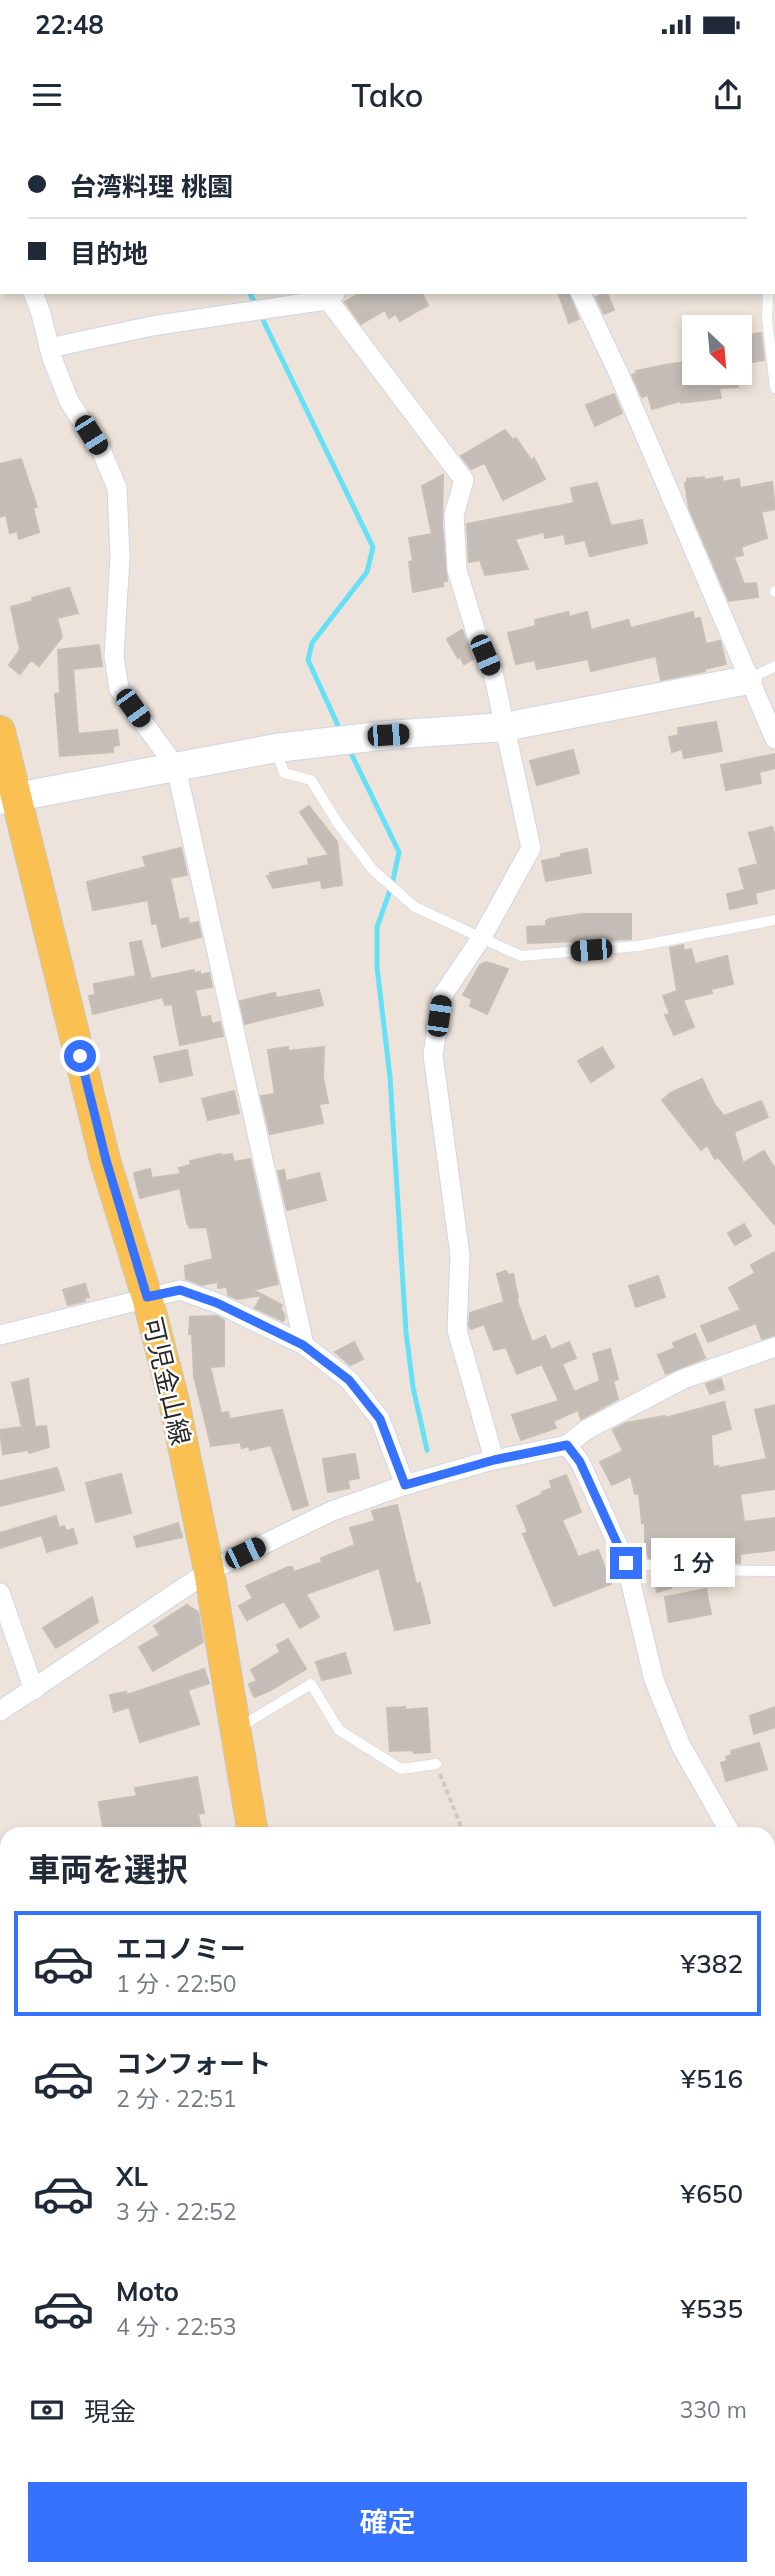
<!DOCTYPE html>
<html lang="ja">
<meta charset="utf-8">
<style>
body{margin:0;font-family:Mulish,"Noto Sans JP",sans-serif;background:#f2f2f3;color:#1f2937;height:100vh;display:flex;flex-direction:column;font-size:26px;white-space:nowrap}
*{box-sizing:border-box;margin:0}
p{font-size:23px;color:#747a83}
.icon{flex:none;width:38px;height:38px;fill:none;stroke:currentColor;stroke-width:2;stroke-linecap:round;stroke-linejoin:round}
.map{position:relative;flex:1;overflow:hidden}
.side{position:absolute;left:0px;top:1687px;width:775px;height:749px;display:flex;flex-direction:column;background:#fff;border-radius:21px 21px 0 0;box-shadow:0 4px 10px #0003}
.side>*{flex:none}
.hud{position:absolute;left:0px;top:0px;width:775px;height:154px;box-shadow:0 4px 10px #0003;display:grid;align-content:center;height:154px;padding:0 28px;background:#fff}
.needle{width:46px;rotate:154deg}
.controls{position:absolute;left:682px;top:175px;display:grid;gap:14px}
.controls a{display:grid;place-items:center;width:70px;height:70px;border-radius:0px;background:#fff;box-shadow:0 4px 10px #0003;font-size:35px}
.end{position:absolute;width:32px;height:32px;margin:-16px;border:9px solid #3572ff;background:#fff;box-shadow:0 0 0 4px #fff}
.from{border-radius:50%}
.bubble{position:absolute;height:49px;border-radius:0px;background:#fff;box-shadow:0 4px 10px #0003;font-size:23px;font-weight:600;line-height:49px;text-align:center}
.car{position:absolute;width:21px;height:42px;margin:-21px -10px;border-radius:9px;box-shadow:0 0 5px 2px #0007;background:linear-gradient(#222 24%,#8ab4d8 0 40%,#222 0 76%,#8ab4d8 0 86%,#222 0)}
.hud b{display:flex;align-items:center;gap:24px;height:66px;font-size:26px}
.hud b+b{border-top:2px solid #e0e1e3}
.hud i{width:18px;height:18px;background:#1f2937}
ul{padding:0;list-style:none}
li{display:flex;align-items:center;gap:21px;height:105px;margin:0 14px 10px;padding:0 14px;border:4px solid transparent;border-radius:0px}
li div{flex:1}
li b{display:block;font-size:26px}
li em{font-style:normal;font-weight:600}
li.current{border-color:#3572ff}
li>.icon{width:63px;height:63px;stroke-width:1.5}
h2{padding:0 28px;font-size:32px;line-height:84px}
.pay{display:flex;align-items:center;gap:18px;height:77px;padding:0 28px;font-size:26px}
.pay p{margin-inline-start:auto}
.button{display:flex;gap:14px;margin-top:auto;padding:14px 28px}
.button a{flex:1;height:80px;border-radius:0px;background:#3572ff;color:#fff;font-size:28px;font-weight:600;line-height:80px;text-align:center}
.status{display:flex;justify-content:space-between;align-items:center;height:49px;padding:0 35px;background:#fff;direction:ltr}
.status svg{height:19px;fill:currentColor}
header{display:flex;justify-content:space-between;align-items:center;height:91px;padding:0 28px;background:#fff;font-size:32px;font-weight:600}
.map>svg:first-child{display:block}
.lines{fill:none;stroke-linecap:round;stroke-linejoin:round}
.stream{stroke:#65e1f7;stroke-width:5}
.building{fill:#c4bdb7;stroke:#c8bfb4;stroke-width:2}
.lane-casing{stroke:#cfd6e4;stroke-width:11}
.street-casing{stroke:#cfd6e4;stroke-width:21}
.secondary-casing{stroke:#cfd6e4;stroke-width:30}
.primary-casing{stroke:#c7c7c7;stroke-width:32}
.path{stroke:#c7c7c7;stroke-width:3.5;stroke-dasharray:5 3.5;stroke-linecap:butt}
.lane{stroke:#fff;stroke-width:10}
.street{stroke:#fff;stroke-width:19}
.secondary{stroke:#fff;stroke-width:28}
.primary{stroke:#fac052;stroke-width:30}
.route{stroke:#3572ff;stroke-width:9}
.labels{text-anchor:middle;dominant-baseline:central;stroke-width:5;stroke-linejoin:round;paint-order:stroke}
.street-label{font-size:26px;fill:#292929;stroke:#fff}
</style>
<div class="status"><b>22:48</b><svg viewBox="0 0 49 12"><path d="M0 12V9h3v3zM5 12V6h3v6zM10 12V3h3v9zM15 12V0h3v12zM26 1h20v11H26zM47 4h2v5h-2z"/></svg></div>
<header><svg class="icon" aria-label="menu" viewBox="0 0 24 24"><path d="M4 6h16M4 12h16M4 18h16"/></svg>Tako<svg class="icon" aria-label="share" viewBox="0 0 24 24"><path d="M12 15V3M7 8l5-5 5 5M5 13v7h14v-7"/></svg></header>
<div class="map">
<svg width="775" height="2436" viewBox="0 0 775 2436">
<rect width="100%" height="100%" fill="#ede3da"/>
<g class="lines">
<!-- stream -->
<g class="stream">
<polyline points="33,0 34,2"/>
<polyline points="249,152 257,167"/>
<polyline points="261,176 373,407 367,432 312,503 308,520 341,592"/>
<polyline points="348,607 399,712 392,745 377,787 377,827 390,937 406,1192 413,1247 427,1310"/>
</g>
</g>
<!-- building -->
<g class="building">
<polygon points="362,152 421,152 428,165 400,181 396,174 389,178 385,170 361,184 345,162"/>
<polygon points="558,152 568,152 579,179 569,183"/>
<polygon points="607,153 614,170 604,174 596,157"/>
<polygon points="761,193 764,220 740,224 740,196"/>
<polygon points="694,221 695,233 737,233 738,247 719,248 721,258 681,263 680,261 652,269 648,255 642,257 632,235 637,233 636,231 670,224"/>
<polygon points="614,254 622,273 595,286 586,265"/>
<polygon points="505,290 513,300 516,298 531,320 534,318 545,339 503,360 485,323 471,329 461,316"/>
<polygon points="21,319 37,367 33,368 39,392 19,399 17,391 10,393 6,375 0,377 0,324"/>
<polygon points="443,335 442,384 447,441 443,441 443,446 413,452 409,422 413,421 409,398 432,394 422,346"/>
<polygon points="704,337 704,340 722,337 723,342 739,339 740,348 772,342 775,369 761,372 767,398 741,407 743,415 734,417 744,444 756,443 758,457 729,461 689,368 685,343 687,343 687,339"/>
<polygon points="597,343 611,386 642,380 647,403 590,416 585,400 566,404 564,394 545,398 544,392 515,399 528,429 485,435 480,420 469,422 467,384 574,363 571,348"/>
<polygon points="69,448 78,473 57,478 62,497 39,526 31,520 20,534 9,525 20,510 11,467 33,461 32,458"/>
<polygon points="568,472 569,477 587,472 591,490 628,480 631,488 693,472 694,479 700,478 706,504 720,501 726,524 704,529 705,531 661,540 656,516 591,531 588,519 537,529 535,520 516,524 508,493 536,486 535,480"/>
<polygon points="462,490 473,519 464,524 460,516 458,518 447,499"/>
<polygon points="99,505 102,526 73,529 78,594 117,590 119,605 113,606 113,612 60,616 55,554 60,553 58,510"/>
<polygon points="716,582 722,611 684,618 682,609 672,612 669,597 679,595 678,588"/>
<polygon points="573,610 579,633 537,645 530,621"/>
<polygon points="775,614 775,628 759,632 761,643 726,650 721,625"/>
<polygon points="309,666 337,702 342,745 322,748 321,740 273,748 267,736 271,735 270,733 309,725 308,719 329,715 300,672"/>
<polygon points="772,687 775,697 775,748 755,753 757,763 730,769 727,754 745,750 739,729 758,724 749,693"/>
<polygon points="181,708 187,735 170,738 179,780 188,778 189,784 198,782 201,797 162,807 157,783 152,784 148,760 93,770 87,742 146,727 143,717"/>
<polygon points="587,709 591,733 546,741 542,721 561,717 561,714"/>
<polygon points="582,774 631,774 631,799 528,803 527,787 546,786 546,781 549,779"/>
<polygon points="141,801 151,839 194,830 194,833 200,832 200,835 209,833 212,847 195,850 201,878 210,876 212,884 220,882 223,896 180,905 172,864 165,865 163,857 93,874 89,856 95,855 94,844 136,836 130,803"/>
<polygon points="683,805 684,811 691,809 695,824 727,816 733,844 711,849 712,853 683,860 694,887 674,895 665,875 670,874 663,856 677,851 670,808"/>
<polygon points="486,822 508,829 487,874 470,866 472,859 463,855 480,825"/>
<polygon points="319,850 323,865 245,884 240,861 275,853 276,858"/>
<polygon points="288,907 288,911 324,907 323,937 328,963 319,964 323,983 270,994 261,956 275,954 268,910"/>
<polygon points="602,907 614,927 591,942 578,921"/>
<polygon points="187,910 192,935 160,942 154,917"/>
<polygon points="702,939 714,964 724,976 761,961 768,977 734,992 743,1023 764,1011 775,1029 775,1085 718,1017 715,1019 707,1005 701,1010 662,960 672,952"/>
<polygon points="234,951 239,973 208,980 202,959"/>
<polygon points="221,1014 221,1016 232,1014 234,1022 250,1019 278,1144 253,1150 282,1165 281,1169 285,1177 283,1181 255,1168 262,1155 238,1159 228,1155 227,1147 218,1148 218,1142 202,1145 186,1139 185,1126 213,1119 207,1087 190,1088 187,1083 180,1048 140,1058 134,1033 150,1029 152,1038 181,1034 179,1028 191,1025 190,1021"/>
<polygon points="284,1030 286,1041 319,1033 326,1060 287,1070 278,1031"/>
<polygon points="744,1084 751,1096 735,1105 728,1093"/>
<polygon points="775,1112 775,1195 762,1199 756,1183 708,1202 701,1186 741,1170 729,1148 755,1133 751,1125"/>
<polygon points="506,1131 508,1135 513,1134 518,1158 516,1158 532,1202 545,1196 551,1210 569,1202 576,1218 562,1224 574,1252 600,1241 593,1214 610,1209 618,1239 613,1241 618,1259 581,1279 578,1270 553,1281 556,1288 521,1300 512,1275 559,1261 542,1224 517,1234 506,1207 494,1210 484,1184 471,1189 469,1185 470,1173 504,1162 497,1134"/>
<polygon points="658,1136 665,1157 636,1167 629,1146"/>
<polygon points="85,1144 89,1157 84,1158 85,1161 68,1165 63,1150"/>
<polygon points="216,1176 224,1180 224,1226 210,1227 221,1273 228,1272 230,1279 282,1270 308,1365 293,1370 271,1305 250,1310 249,1306 242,1308 240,1302 211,1306 194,1236 192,1194 189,1194 190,1177"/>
<polygon points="695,1194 705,1218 666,1234 658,1215 675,1208 673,1203"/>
<polygon points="354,1202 363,1219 350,1225 335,1212"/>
<polygon points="28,1239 35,1287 46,1286 49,1307 29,1313 28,1310 3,1314 0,1290 22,1287 12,1243"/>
<polygon points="721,1239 724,1249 710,1254 706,1244"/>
<polygon points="724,1262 731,1289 711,1295 713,1327 718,1326 719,1328 767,1319 755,1270 775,1265 775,1349 740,1354 744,1382 775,1378 775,1410 740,1414 740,1423 680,1422 649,1418 645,1406 645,1383 642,1383 639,1353 635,1354 631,1336 612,1345 600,1322 623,1311 613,1290 626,1283 665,1276 665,1278"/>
<polygon points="355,1314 359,1338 348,1340 349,1348 328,1352 323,1319"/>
<polygon points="57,1328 64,1350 0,1366 0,1341"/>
<polygon points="121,1334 131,1373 96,1382 86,1343"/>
<polygon points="566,1335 581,1372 562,1380 578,1417 598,1410 611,1444 554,1466 523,1394 528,1392 517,1366 543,1354 542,1352 552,1348 550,1341"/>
<polygon points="397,1365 416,1444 420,1443 430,1483 395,1490 379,1428 306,1454 319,1477 300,1488 284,1461 247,1480 239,1466 253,1458 246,1446 288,1427 292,1427 294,1432 322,1422 321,1418 355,1405 350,1388 375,1381 372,1371"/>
<polygon points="56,1376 59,1388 64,1386 66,1391 73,1389 77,1403 47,1412 42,1395 0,1408 0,1393"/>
<polygon points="178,1383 182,1397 137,1407 134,1397"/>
<polygon points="653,1433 668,1435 671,1448 657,1452"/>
<polygon points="706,1449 711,1474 669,1482 665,1457"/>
<polygon points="92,1457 98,1482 56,1508 43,1488"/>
<polygon points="187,1465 198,1472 203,1502 153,1531 139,1507 160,1495 154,1486"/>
<polygon points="288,1499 306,1529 269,1551 254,1557 249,1544 257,1541 251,1530 280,1512 277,1505"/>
<polygon points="345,1513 351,1533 322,1540 316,1522"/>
<polygon points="204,1529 209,1543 188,1550 199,1584 140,1602 129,1567 114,1572 110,1555 126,1552 127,1555"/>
<polygon points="405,1567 405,1570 427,1568 430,1612 414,1613 414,1610 390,1611 387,1568"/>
<polygon points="775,1567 775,1587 754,1594 750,1576"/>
<polygon points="759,1603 767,1629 726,1641 721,1623 727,1621 726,1617 732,1615 731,1611"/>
<polygon points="197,1637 204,1673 198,1674 202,1694 104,1694 99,1662 137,1656 135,1648"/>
</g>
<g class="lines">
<defs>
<g id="lane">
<polyline points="774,134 775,135"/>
<polyline points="768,152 767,178 775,248"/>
<polyline points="775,451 775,452"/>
<polyline points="748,540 775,526"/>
<polyline points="277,612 284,633 311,640 339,685 373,730 415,767 521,816 638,806 775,780"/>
<polyline points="626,1423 659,1426 680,1430 775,1431"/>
<polyline points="240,1587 311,1544 339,1590 401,1629 436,1624"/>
</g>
<g id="street">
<polyline points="223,0 224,2"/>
<polyline points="512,0 513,2"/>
<polyline points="0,93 2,95"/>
<polyline points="33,152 41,174 52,218 69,261 102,312 117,348 120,417 114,517 119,549 176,627 304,1205"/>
<polyline points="322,152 464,340 454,375 457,430 478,499 493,532 531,708 482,797 442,856 433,915 460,1115 457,1190 494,1319"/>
<polyline points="580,152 618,232 775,599"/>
<polyline points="49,208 152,186 326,160 335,153"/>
<polyline points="0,1195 180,1150 217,1163 304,1205 349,1240 380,1279 405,1345"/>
<polyline points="567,1305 580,1322 626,1423 654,1540 681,1606 731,1694"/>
<polyline points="0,1453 34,1550"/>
<polyline points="0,1571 209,1431 332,1371 405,1345 485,1322 567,1305 586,1290 683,1239 775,1207"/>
<polyline points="768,1748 775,1745"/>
<polyline points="768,1760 775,1770"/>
<polyline points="768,2136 775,2140"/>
<polyline points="162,2429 164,2436"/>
<polyline points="681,2429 681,2436"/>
<polyline points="759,2429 769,2436"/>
</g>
<g id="secondary">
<polyline points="0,660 276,608 388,595 504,587 748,540"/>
<polyline points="0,2023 5,1996"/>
<polyline points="768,2294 775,2293"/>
</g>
<g id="primary">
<polyline points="0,591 105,1020 147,1157 173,1257 209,1431 253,1694"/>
<polyline points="373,2429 374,2436"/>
</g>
</defs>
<!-- lane casing -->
<use href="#lane" class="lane-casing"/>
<!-- street casing -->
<use href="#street" class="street-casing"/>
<!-- secondary casing -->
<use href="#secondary" class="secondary-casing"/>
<!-- primary casing -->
<use href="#primary" class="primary-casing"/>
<!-- path -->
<g class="path">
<polyline points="440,1634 464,1694"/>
<polyline points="456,2429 457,2436"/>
</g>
<!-- lane -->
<use href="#lane" class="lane"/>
<!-- street -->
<use href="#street" class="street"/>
<!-- secondary -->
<use href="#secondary" class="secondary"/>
<!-- primary -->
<use href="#primary" class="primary"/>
</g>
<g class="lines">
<!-- route -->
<polyline class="route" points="80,916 106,1020 147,1157 180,1150 217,1163 303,1205 349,1240 380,1279 405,1345 494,1320 567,1305 580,1322 626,1423"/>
</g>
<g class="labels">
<!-- street labels -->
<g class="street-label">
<text transform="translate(167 1241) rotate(77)">可児金山線</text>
</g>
</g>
</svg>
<div class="controls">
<a><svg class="needle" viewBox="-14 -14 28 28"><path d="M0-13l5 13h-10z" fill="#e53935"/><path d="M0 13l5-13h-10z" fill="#747a83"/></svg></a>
</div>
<i class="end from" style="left:80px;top:916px"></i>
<i class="end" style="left:626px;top:1423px"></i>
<div class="bubble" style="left:651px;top:1398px;width:84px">1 分</div>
<i class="car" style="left:91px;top:295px;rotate:148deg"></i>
<i class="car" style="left:485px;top:515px;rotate:157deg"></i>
<i class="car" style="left:133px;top:568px;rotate:144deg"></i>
<i class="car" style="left:388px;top:595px;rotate:86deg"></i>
<i class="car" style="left:591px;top:810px;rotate:265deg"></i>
<i class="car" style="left:439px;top:876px;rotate:8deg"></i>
<i class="car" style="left:245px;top:1413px;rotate:64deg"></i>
<div class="hud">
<b><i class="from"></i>台湾料理 桃園</b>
<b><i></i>目的地</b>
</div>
<section class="side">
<h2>車両を選択</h2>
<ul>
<li class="current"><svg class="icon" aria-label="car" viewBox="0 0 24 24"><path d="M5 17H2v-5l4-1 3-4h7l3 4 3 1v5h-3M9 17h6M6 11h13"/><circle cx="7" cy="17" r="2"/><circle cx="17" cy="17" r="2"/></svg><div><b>エコノミー</b><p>1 分 · 22:50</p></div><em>¥382</em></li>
<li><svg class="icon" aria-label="car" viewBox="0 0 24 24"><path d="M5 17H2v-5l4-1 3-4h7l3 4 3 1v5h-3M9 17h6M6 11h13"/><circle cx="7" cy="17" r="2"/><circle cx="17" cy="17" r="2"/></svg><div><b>コンフォート</b><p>2 分 · 22:51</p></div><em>¥516</em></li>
<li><svg class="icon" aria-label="car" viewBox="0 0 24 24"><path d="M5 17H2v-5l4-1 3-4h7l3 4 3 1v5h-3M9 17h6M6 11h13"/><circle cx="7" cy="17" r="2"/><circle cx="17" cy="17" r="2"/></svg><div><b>XL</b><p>3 分 · 22:52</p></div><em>¥650</em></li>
<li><svg class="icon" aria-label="car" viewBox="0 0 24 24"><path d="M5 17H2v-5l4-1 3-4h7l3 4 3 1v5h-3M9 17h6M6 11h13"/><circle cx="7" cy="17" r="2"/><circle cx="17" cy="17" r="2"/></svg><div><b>Moto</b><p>4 分 · 22:53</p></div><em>¥535</em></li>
</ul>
<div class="pay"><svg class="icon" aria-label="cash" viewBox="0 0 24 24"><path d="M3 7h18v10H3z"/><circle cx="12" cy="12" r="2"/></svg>現金<p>330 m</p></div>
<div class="button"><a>確定</a></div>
</section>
</div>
